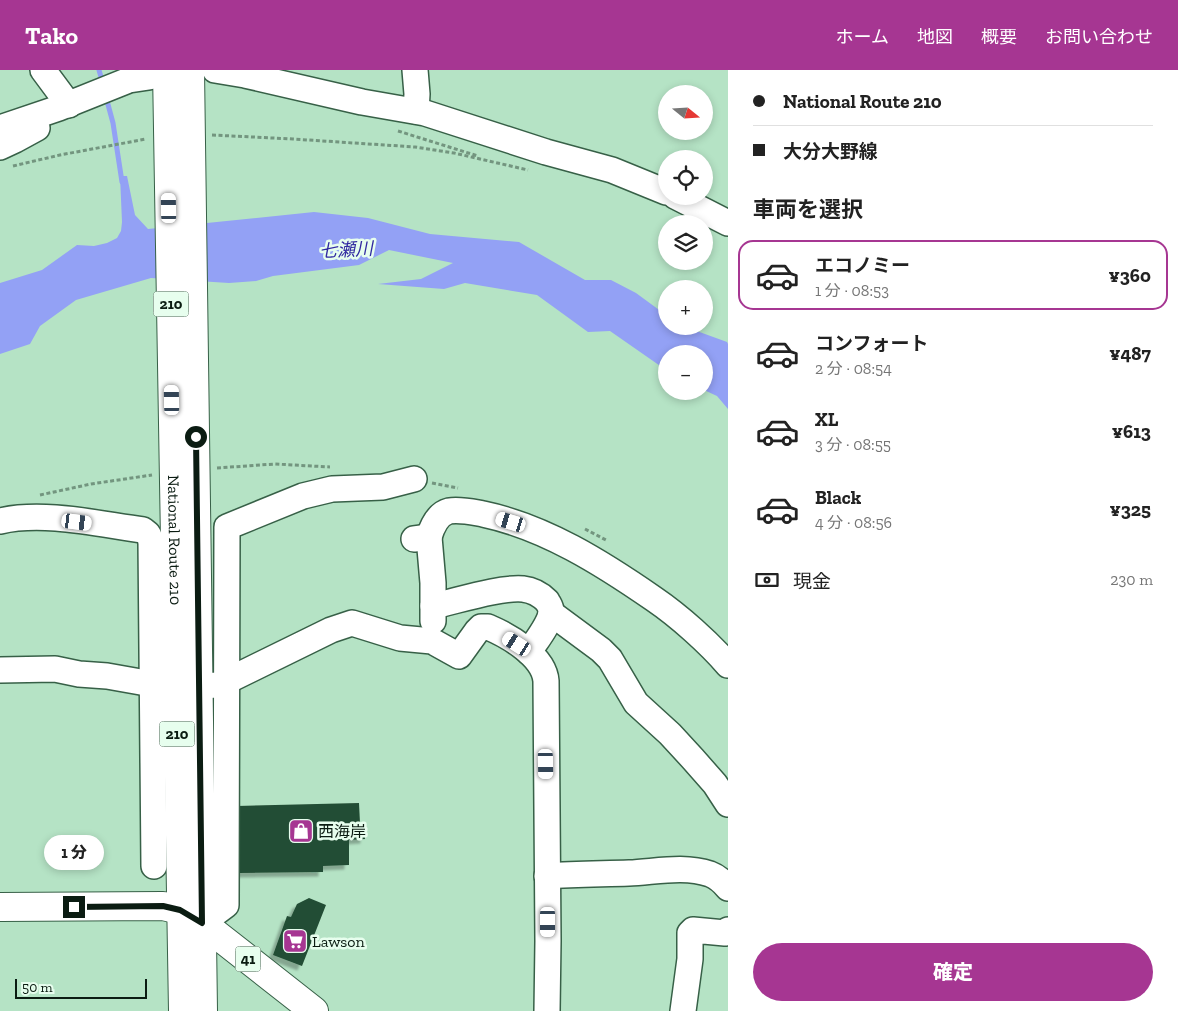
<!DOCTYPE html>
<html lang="ja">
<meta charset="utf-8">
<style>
body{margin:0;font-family:"Zilla Slab","Noto Sans JP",serif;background:#f2f2f2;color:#222;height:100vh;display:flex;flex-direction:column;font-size:19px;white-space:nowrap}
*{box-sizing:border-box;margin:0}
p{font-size:16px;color:#767676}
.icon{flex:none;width:28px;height:28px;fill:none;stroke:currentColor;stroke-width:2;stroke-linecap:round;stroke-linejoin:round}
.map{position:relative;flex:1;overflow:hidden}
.sheet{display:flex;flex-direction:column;background:#fff;width:450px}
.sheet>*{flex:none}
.top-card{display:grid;align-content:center;height:110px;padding:0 25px;background:#fff}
.needle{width:32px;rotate:108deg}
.buttons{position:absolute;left:658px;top:15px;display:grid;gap:10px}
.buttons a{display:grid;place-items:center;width:55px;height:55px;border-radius:50%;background:#fff;box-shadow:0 2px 8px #0003;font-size:25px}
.scale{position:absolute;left:15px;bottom:12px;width:132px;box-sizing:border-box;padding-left:5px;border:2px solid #0b1c12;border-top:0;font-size:14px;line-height:18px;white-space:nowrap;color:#0b1c12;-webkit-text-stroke:4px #e7feee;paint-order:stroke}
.end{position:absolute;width:22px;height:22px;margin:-11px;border:6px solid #0b1c12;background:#fff;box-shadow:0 0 0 2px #fff}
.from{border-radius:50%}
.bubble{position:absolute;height:35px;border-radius:18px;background:#fff;box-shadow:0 2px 8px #0003;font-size:16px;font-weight:800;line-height:35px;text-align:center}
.car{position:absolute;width:15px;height:30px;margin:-15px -8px;border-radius:6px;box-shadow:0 0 4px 1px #0007;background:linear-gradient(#fff 24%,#345 0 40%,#fff 0 76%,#345 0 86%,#fff 0)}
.top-card b{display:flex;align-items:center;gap:18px;height:48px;font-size:19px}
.top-card b+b{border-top:1px solid #e0e0e0}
.top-card i{width:12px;height:12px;background:#222}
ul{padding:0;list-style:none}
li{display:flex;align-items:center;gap:15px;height:70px;margin:0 10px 8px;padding:0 15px;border:2px solid transparent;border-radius:15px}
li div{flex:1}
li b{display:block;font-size:19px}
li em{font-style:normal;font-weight:800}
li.current{border-color:#a63692}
li>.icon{width:45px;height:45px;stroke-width:1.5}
h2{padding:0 25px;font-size:22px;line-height:60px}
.pay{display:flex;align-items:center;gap:12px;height:55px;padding:0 25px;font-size:19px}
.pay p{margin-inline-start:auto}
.button{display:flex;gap:10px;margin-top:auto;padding:10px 25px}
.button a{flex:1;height:58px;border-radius:30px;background:#a63692;color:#fff;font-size:20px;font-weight:800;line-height:58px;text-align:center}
header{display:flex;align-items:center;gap:30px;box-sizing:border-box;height:70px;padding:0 25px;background:#a63692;color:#fff}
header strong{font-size:24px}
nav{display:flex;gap:28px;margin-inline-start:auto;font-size:18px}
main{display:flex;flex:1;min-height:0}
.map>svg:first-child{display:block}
.water{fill:#93a1f5}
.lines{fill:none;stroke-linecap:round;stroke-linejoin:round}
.stream{stroke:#93a1f5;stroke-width:5}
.building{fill:#244d35;filter:url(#shadow)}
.minor-casing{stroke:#376047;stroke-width:28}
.major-casing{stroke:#376047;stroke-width:30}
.highway-casing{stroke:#376047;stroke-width:30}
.path{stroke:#73957f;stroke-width:3;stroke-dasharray:4 2.5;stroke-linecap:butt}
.minor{stroke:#fff;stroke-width:25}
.major{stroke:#fff;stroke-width:28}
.highway{stroke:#fff;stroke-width:28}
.route{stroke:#0b1c12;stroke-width:6}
.labels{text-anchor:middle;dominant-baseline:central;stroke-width:5;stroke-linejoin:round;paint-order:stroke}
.shield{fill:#e7feee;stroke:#4d6054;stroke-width:1}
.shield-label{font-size:15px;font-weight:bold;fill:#0b1c12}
.street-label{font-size:16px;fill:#0b1c12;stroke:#e7feee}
.poi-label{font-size:16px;fill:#0b1c12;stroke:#e7feee;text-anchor:start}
.water-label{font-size:18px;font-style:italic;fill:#312aa1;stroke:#e7feee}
</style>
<header>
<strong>Tako</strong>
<nav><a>ホーム</a><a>地図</a><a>概要</a><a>お問い合わせ</a></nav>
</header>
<main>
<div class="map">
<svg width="728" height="941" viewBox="0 0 728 941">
<defs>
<filter id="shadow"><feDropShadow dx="-4.5" dy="4.5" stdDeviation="1" flood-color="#0004"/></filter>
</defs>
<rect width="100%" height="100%" fill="#b5e3c5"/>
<!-- water -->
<polygon class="water" points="120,106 127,106 135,145 148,159 314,142 368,148 430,164 519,172 585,210 611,210 636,223 666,245 666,256 683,256 727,272 728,274 728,339 717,326 704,320 704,284 666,284 666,300 610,261 588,262 537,225 465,213 444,219 378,214 421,209 453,193 389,180 359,195 273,206 256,211 229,213 151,208 76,230 40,256 30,274 0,284 0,213 42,200 77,175 94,176 107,173 117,168 121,161 122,152"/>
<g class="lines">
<!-- stream -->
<g class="stream">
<polyline points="99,0 103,14"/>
<polyline points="106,27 113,53 122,112"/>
</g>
</g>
<!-- building -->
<g class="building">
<polygon points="359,733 360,753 364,753 365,769 349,770 349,795 323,796 323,802 238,803 237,736"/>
<polygon points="309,828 326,835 302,896 273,885 287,846 291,847 297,834"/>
</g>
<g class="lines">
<defs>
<g id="minor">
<polyline points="43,0 69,35"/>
<polyline points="215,0 245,5 362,32 425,43 546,82 612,100 666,122"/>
<polyline points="415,0 417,24 416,41"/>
<polyline points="0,58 59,38 129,10 149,7"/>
<polyline points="0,77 15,70 37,58"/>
<polyline points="675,126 728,153"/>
<path d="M0,451c44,-10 98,3 143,9l5,4 3,7 3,325"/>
<path d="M429,467c3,-10 8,-23 20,-26 11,-2 23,1 34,3 62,13 119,49 171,85 25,17 55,44 74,66"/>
<polyline points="414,469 429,467 433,513 433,551"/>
<path d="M433,536c24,-5 66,-19 90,-17 9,1 18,6 24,12 2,4 4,6 4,10 0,12 -16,31 -22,41"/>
<polyline points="551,543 601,580 610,589 636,633 670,664 693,689 715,714 728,734"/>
<polyline points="0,600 55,599 79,604 107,606 152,614 169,614"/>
<path d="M199,616l19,-1 9,-4 104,-51 21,-7 48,15 32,3 27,15 18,-25 4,-4h7c21,9 56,29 58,54l2,260 -1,70"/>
<path d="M547,806c28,-2 55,-2 82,-3 26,-1 55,-8 81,1 8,3 13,8 18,14"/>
<polyline points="202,853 226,835 227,457 303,426 332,419 383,417 414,409"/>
<polyline points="683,941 690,889 690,863 693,860 725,863 728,860"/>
</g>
<polyline id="major" points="0,837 163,836 180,840 202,853 314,941"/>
<g id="highway">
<path id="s1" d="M167,0l16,941"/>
<polyline points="190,0 203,941"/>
</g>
</defs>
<!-- minor casing -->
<use href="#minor" class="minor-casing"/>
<!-- major casing -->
<use href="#major" class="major-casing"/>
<!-- highway casing -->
<use href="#highway" class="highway-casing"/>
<!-- path -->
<g class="path">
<polyline points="398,61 478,86"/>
<polyline points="212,65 293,69 415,77 454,83 528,100"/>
<polyline points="13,96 60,85 146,69"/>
<polyline points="217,398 275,394 330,397"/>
<polyline points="432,413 458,418"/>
<polyline points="40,425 91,414 152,405"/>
<polyline points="585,459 606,470"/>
</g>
<!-- minor -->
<use href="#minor" class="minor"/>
<!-- major -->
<use href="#major" class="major"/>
<!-- highway -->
<use href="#highway" class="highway"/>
</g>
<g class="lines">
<!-- route -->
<polyline class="route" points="74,837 163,836 180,840 202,853 196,367"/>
</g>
<!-- icons -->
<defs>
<symbol id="shop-square" viewBox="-11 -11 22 22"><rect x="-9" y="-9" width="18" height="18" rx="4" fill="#a63692" stroke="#e7feee"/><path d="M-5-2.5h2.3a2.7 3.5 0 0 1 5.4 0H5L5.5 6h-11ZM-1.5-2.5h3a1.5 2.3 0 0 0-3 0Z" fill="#fff"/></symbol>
<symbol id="supermarket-square" viewBox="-11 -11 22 22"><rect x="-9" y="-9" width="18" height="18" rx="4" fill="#a63692" stroke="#e7feee"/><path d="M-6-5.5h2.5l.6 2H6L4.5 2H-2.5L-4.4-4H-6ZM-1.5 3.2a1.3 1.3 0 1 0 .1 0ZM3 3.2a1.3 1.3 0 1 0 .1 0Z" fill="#fff"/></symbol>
</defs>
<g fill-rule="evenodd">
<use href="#shop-square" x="287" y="747" width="28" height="28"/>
<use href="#supermarket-square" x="281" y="857" width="28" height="28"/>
</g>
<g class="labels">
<!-- shield labels -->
<g class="shield">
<rect x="153.5" y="221.5" width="35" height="25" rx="4"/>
<rect x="159.5" y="651.5" width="35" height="25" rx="4"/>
<rect x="235.5" y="876.5" width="25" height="25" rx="4"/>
</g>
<g class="shield-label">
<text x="171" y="234">210</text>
<text x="177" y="664">210</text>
<text x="248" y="889">41</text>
</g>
<!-- street labels -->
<g class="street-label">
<text stroke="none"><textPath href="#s1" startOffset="470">National Route 210</textPath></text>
</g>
<!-- poi labels -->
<g class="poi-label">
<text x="318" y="761">西海岸</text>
<text x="312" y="871">Lawson</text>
</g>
<!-- water labels -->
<g class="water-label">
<text transform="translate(346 180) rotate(-3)">七瀬川</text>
</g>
</g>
</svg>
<div class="buttons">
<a><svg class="needle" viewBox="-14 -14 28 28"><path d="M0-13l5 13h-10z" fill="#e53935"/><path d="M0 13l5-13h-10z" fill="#767676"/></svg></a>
<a><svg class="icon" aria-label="locate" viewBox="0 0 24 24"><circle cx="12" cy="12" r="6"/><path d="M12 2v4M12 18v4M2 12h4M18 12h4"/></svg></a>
<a><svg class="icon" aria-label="layers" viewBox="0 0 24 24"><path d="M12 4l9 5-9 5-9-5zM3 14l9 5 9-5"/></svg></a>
<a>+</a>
<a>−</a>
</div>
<div class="scale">50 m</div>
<i class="end from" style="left:196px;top:367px"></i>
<i class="end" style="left:74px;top:837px"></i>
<div class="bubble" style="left:44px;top:765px;width:60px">1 分</div>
<i class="car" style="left:169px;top:138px;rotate:359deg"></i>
<i class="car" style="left:172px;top:330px;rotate:359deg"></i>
<i class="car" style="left:77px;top:452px;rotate:97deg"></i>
<i class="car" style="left:511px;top:452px;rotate:287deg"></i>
<i class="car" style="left:517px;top:574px;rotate:302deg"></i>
<i class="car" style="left:546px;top:694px;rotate:179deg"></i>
<i class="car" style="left:548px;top:852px;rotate:180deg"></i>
</div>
<section class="sheet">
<div class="top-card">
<b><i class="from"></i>National Route 210</b>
<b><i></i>大分大野線</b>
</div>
<h2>車両を選択</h2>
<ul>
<li class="current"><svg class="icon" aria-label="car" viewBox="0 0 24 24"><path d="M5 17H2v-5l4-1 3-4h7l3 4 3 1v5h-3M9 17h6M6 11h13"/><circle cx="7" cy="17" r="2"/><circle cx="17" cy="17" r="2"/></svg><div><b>エコノミー</b><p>1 分 · 08:53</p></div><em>¥360</em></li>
<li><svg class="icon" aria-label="car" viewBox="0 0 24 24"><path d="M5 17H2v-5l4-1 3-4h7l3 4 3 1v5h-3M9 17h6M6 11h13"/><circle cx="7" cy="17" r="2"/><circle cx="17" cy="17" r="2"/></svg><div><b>コンフォート</b><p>2 分 · 08:54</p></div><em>¥487</em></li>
<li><svg class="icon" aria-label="car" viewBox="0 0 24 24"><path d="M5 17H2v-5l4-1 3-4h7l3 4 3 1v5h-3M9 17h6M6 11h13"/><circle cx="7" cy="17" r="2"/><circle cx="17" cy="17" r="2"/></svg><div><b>XL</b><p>3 分 · 08:55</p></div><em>¥613</em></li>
<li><svg class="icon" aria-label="car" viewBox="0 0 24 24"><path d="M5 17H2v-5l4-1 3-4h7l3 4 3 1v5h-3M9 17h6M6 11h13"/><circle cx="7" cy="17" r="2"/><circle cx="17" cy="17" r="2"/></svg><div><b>Black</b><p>4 分 · 08:56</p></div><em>¥325</em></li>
</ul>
<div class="pay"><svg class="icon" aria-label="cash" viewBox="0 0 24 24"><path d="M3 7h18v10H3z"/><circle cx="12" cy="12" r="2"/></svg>現金<p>230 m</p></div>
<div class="button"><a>確定</a></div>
</section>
</main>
